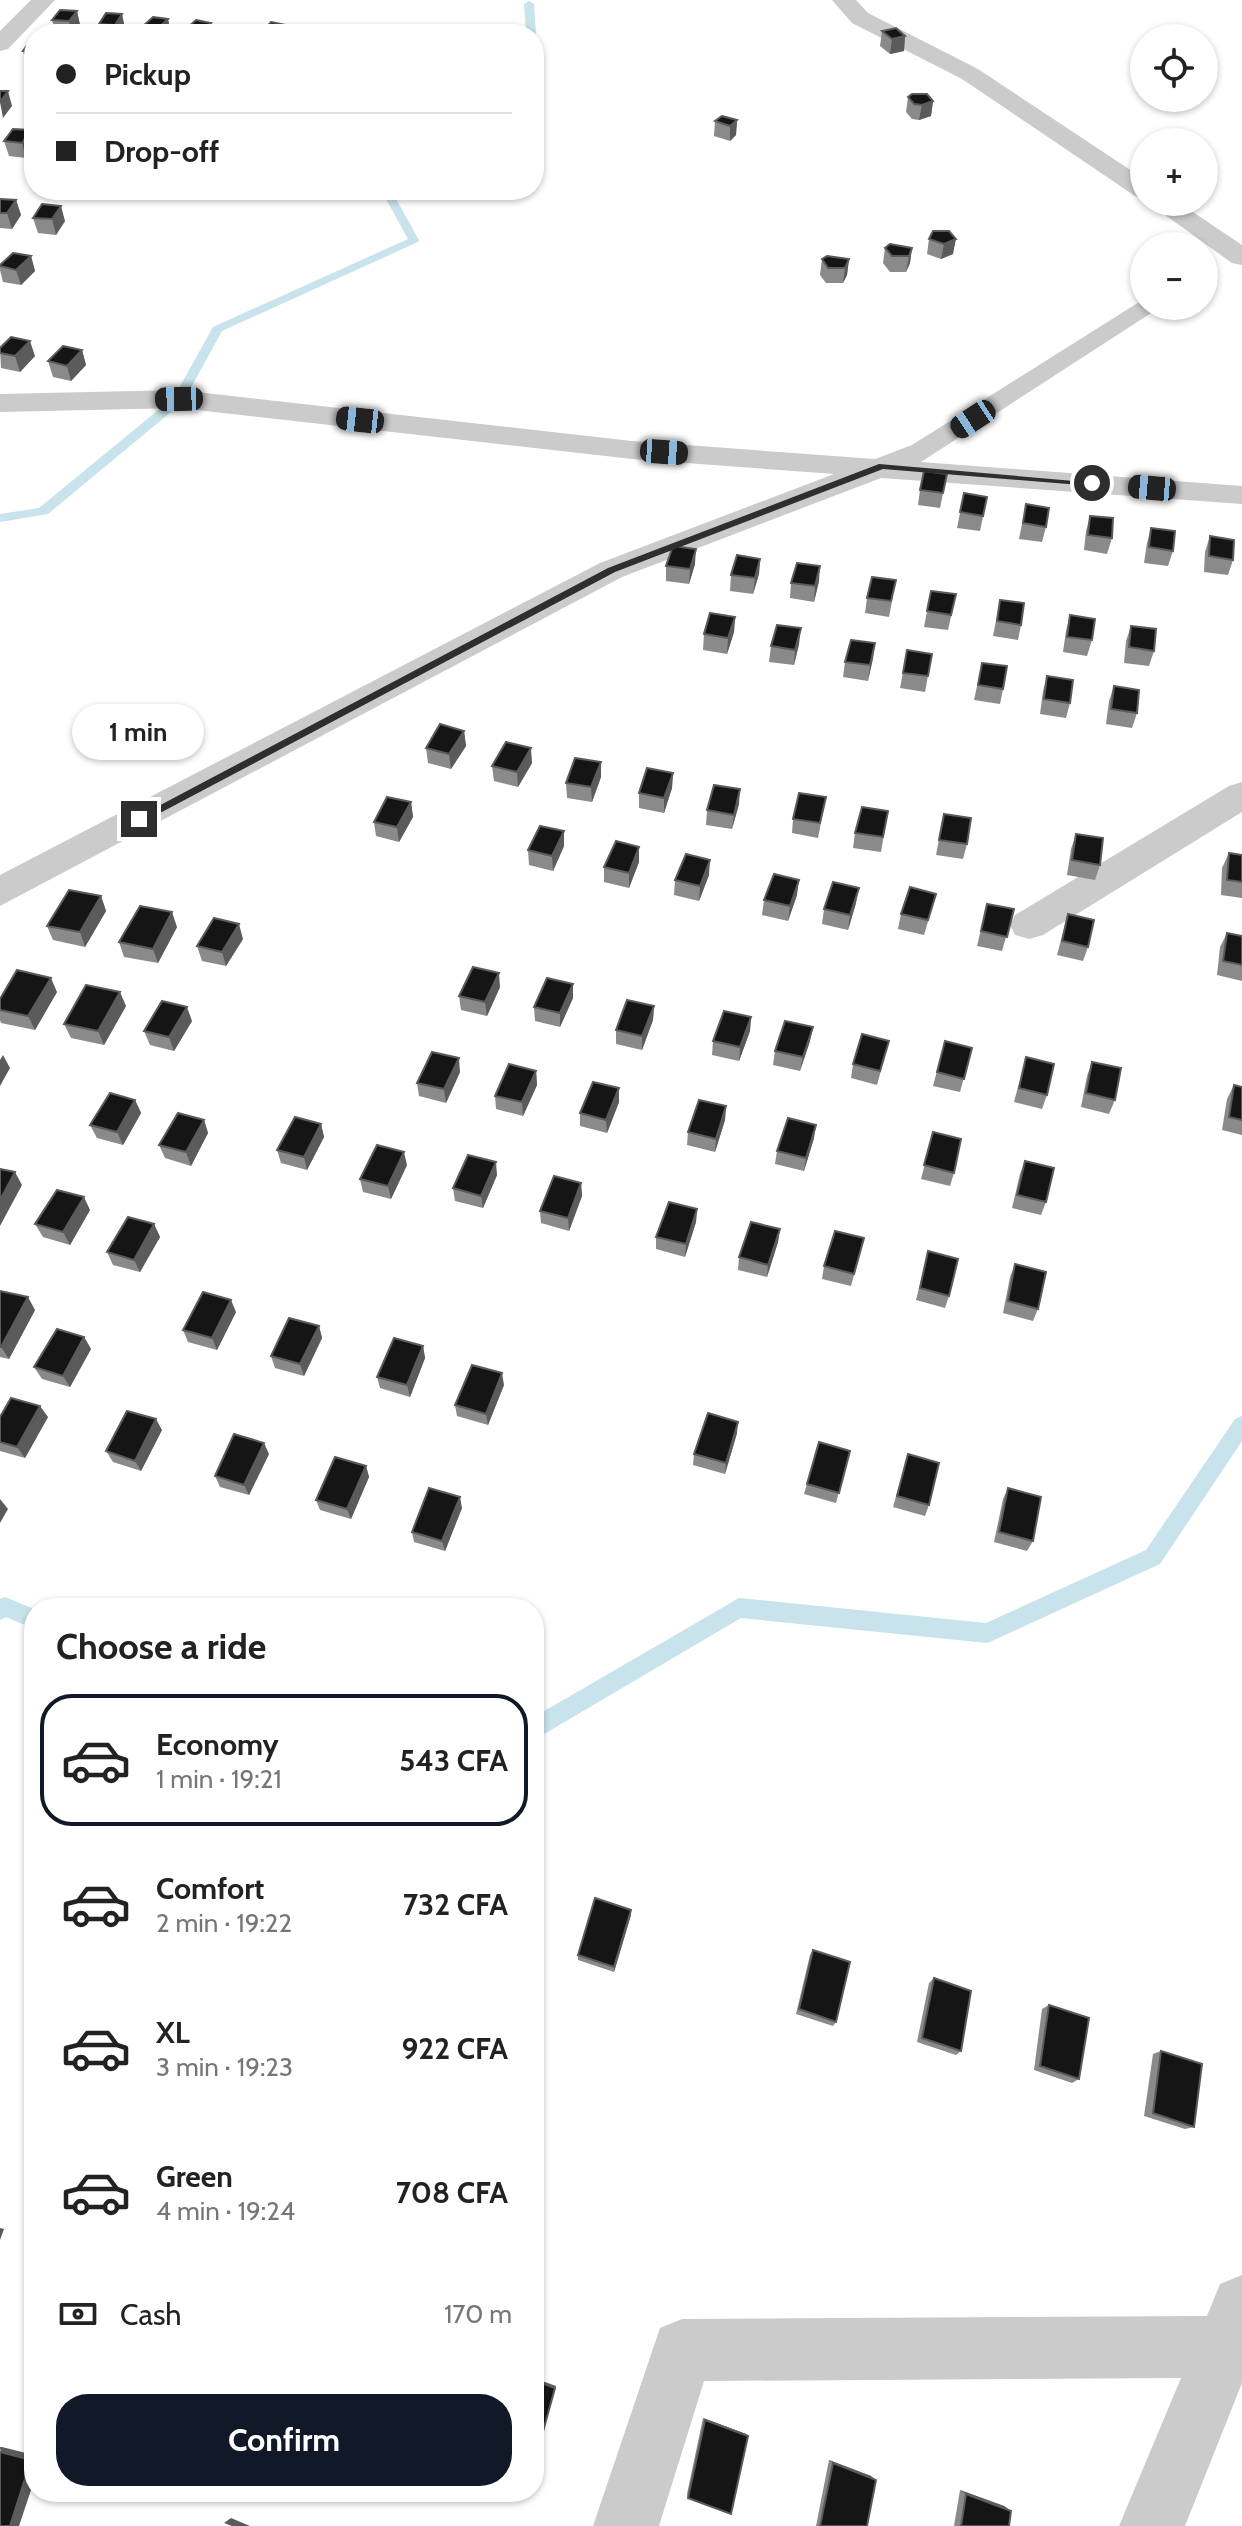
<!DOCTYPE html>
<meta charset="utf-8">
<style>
body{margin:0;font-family:Cabin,sans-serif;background:#f6f6f6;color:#222;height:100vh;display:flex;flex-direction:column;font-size:30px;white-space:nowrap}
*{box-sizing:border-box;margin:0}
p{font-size:26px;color:#767676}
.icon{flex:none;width:44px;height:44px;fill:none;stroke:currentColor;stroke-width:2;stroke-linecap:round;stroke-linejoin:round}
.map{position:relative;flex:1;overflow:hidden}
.panel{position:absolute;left:24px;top:1598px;width:520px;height:904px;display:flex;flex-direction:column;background:#fff;border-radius:32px;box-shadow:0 2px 6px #0004}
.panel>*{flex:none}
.top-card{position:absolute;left:24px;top:24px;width:520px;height:176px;border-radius:32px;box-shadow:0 2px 6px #0004;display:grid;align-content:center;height:176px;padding:0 32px;background:#fff}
.buttons{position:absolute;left:1130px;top:24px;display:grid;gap:16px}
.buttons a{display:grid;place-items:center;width:88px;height:88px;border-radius:50%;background:#fff;box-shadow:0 2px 6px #0004;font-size:40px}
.end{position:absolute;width:36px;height:36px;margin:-18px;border:10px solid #2e2e2e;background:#fff;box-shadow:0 0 0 4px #fff}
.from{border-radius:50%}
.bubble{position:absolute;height:56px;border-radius:28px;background:#fff;box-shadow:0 2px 6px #0004;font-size:26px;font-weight:800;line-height:56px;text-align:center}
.car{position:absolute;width:24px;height:48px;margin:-24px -12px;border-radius:10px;box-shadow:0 0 6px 2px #0007;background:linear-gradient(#222 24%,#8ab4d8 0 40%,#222 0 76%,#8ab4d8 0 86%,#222 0)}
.top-card b{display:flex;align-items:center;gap:28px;height:76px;font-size:30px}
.top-card b+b{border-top:2px solid #e0e0e0}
.top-card i{width:20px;height:20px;background:#222}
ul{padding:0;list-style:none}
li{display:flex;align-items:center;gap:24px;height:132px;margin:0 16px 12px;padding:0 16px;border:4px solid transparent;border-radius:32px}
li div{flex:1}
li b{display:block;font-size:30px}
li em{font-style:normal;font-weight:800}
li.current{border-color:#111827}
li>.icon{width:72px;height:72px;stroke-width:1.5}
h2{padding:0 32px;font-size:36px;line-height:96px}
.pay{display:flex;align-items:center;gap:20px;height:88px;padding:0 32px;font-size:30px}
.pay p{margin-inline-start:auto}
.action{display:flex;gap:16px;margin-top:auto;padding:16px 32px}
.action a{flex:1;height:92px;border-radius:32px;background:#111827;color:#fff;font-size:32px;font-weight:800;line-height:92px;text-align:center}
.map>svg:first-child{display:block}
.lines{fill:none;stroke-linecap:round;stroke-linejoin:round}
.stream{fill:#c8e3eb;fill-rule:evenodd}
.minor{fill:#cbcbcb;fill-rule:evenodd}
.wall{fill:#8a8a8a}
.shaded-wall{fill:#5b5b5b}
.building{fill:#151515;stroke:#5b5b5b;stroke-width:2}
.route{fill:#2e2e2e}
</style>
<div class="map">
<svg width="1242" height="2526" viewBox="0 0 1242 2526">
<rect width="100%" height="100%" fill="#fff"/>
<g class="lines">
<!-- stream -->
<g class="stream">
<polygon points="529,1 534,4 536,34 534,36 526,34 524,4"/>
<polygon points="534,61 539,64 543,111 534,116"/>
<polygon points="381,190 391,190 419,240 418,242 222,331 183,402 48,514 0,522 0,514 39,508 174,397 213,327 408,239"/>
<polygon points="1242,1416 1242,1441 1160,1564 994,1640 987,1643 741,1618 534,1740 534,1717 739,1598 986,1623 1146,1550 1235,1419"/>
<polygon points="5,1597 34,1609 34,1629 6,1617 0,1620 0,1599"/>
</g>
<!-- minor -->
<g class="minor">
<polygon points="31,0 55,0 8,49 0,51 0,31"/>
<polygon points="832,0 856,0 868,13 978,69 1144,179 1144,199 1135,196 962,79 852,23"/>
<polygon points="1147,202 1178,202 1242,245 1242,265 1232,263"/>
<polygon points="1144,299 1144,306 1162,306 921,462 1242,486 1242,504 881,478 622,577 0,906 0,875 600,563 834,474 632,459 179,408 0,412 0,394 179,390 632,441 875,459 912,445"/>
<polygon points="1242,782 1242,812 1043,935 1029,939 1015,935 1010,925 1015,915 1229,786"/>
<polygon points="1242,2275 1242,2383 1185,2526 1119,2526 1181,2378 704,2381 659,2526 593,2526 660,2328 682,2319 1207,2316 1220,2284"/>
</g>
</g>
<!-- wall -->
<g class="wall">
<polygon points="77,11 80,25 74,34 56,34 52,20"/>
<polygon points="122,14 125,29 122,34 101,34 99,24"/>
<polygon points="168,19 171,34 144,34 142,27"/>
<polygon points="211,23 213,34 186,34 185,30"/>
<polygon points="882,31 905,36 904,51 890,54 880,46"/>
<polygon points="34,41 34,67 27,66 23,51"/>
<polygon points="34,97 34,122 31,122 27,107"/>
<polygon points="908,97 933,101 931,116 919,120 912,119 906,112"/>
<polygon points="737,120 736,135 730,141 714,136 715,121"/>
<polygon points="30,130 26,158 9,156 4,141"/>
<polygon points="0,199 16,200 21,215 12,229 0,228"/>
<polygon points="33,218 65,221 56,235 38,233"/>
<polygon points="949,231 953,254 941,259 927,254 929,239"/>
<polygon points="885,248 912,248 910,263 906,272 890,272 883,263"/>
<polygon points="31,256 35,271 21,285 3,282 0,270 0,265"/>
<polygon points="822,259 849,259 847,275 843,283 826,283 820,275"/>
<polygon points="0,348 35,356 20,372 1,368"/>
<polygon points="82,350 86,365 71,381 53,377 48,361"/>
<polygon points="947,474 940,508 918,505 920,490"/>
<polygon points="964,493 987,497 980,531 957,528"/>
<polygon points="1026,504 1046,527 1042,542 1019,539"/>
<polygon points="1090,516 1112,538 1107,554 1084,550 1086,531"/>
<polygon points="1151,528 1173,551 1168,566 1144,563 1147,543"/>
<polygon points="1210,536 1233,560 1228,575 1204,572 1205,552"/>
<polygon points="760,559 759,574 753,594 730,591 731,575"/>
<polygon points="695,564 689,584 666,581 666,566"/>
<polygon points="819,581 814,602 790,598 791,583"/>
<polygon points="931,591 956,594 948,630 924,627"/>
<polygon points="893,596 889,617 865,613 867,598"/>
<polygon points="1000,600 1021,625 1018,640 993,636"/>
<polygon points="1070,615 1092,640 1087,656 1063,652 1066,631"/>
<polygon points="735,617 734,632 727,654 703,650 704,634"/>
<polygon points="1131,626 1154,651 1149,666 1124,663 1126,641"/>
<polygon points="875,643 868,681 843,677 845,662"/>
<polygon points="799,644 794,665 769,662 771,646"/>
<polygon points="907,650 932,654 925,692 900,688"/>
<polygon points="982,663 1003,689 1000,704 974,700"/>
<polygon points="1047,676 1070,703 1066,718 1040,714 1043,691"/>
<polygon points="1114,686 1137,713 1132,728 1106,724 1109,701"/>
<polygon points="464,731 466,746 451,769 428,763 426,748"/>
<polygon points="532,763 518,787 494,781 492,766"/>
<polygon points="673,773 672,788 664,813 639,808 639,793"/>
<polygon points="601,777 592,802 567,798 566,783"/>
<polygon points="826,797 818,838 792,833 793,819"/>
<polygon points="411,802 413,817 399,842 376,836 374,822"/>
<polygon points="739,804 732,829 706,825 707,810"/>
<polygon points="888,811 881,852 853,848 855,833"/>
<polygon points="944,814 967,844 963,859 936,855"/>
<polygon points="1076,834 1100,865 1095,880 1067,875 1071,849"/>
<polygon points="564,846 553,871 529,865 528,850"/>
<polygon points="1229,853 1242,855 1242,898 1221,895 1222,868"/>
<polygon points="639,862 629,888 604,882 604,867"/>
<polygon points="709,875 699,901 674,895 675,880"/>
<polygon points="797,895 788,921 762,915 764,900"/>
<polygon points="101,896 106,911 85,947 53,940 47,926"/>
<polygon points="856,903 848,930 822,924 824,909"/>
<polygon points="987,904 1014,909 1002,951 977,946"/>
<polygon points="932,908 924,935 898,929 901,914"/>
<polygon points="1068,914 1088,947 1083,961 1057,955"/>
<polygon points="177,927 158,963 124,957 119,942"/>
<polygon points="1227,933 1242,936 1242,981 1217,975 1220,947"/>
<polygon points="243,939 226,966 202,961 197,946"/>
<polygon points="500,987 487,1016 461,1010 459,996"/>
<polygon points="57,992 35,1030 1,1023 0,1020 0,999"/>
<polygon points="573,998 560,1027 535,1021 534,1007"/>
<polygon points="126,1006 104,1045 71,1038 64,1024"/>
<polygon points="654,1006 653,1020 642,1050 616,1044 616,1030"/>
<polygon points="751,1017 750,1031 739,1061 712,1055 713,1041"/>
<polygon points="192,1021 174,1051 150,1045 144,1031"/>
<polygon points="810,1041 800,1071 773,1065 775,1051"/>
<polygon points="889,1041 877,1085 851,1078 853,1064"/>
<polygon points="945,1041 972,1048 960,1092 933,1086"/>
<polygon points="1026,1057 1047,1095 1042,1109 1014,1102"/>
<polygon points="1092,1062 1115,1100 1109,1114 1081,1107 1087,1076"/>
<polygon points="536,1071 537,1085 523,1116 496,1109 495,1096"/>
<polygon points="460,1072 446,1103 419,1096 417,1083"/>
<polygon points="1234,1085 1242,1087 1242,1135 1222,1130 1227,1099"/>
<polygon points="135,1100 141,1113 123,1145 97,1138 90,1125"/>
<polygon points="619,1102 607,1133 580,1126 580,1113"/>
<polygon points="726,1106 725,1120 715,1152 687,1145 688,1132"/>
<polygon points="204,1120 208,1133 191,1166 165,1158 159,1145"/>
<polygon points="321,1124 324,1137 307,1170 281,1163 277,1150"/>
<polygon points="933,1132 954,1173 950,1186 921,1179"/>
<polygon points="814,1138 804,1171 775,1164 777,1151"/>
<polygon points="1025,1161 1046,1202 1041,1215 1012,1208 1020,1174"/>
<polygon points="407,1165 391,1199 363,1192 360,1179"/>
<polygon points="497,1175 483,1208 455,1201 453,1188"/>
<polygon points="581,1183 582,1196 569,1231 541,1223 540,1211"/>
<polygon points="697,1209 696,1222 685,1257 656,1249 656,1237"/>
<polygon points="90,1210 70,1245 43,1237 35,1224"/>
<polygon points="154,1224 160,1237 140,1272 113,1265 107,1252"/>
<polygon points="780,1229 778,1242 767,1277 738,1270 739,1257"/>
<polygon points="864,1238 851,1286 822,1279 824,1266"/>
<polygon points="928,1251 949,1296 945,1308 916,1300"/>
<polygon points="1015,1264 1038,1309 1033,1321 1003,1313 1010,1277"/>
<polygon points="0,1291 35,1310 9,1359 0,1357"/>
<polygon points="236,1312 217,1350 188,1342 183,1330"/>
<polygon points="319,1326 322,1338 304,1376 275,1368 271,1356"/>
<polygon points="84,1337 91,1349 70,1387 42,1379 34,1367"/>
<polygon points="423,1346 425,1358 410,1397 380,1388 377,1377"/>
<polygon points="504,1385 488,1425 457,1416 455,1405"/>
<polygon points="0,1417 48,1417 25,1458 0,1451"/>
<polygon points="162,1430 141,1471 113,1462 106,1451"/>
<polygon points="737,1433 725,1474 693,1465 694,1454"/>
<polygon points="819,1442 850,1451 836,1503 804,1494"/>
<polygon points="269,1454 249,1495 220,1487 215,1476"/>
<polygon points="908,1454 929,1505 925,1516 893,1507"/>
<polygon points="366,1466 369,1477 351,1519 320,1510 316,1500"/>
<polygon points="1008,1488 1033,1541 1027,1551 994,1542 1003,1499"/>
<polygon points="462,1508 445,1551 414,1542 412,1532"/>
<polygon points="631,1915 614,1972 578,1960 578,1955"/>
<polygon points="813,1950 836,2022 833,2026 796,2014 810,1955"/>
<polygon points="934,1978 961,2051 956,2055 917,2042 929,1983"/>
<polygon points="1049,2005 1079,2079 1072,2083 1034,2070 1042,2009"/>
<polygon points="1161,2051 1194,2127 1185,2129 1144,2116 1153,2054"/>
<polygon points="703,2418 746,2434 688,2498 687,2494"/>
<polygon points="829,2460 871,2476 867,2526 816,2526"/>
<polygon points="960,2490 1004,2506 1011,2511 1009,2526 954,2526"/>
</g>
<!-- shaded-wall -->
<g class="shaded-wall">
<polygon points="77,11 80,25 74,34 72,34 69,21"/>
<polygon points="122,14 125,29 122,34 117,34 115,25"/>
<polygon points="168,19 171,34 158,34 157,29"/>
<polygon points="211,23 213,34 201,34 201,33"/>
<polygon points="286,25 288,34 277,34"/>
<polygon points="905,36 904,51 890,54 892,39"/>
<polygon points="8,91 12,106 3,118 0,102"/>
<polygon points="933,101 931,116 919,120 922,105"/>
<polygon points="737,120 736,135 730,141 730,126"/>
<polygon points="30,130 34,146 26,158 22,143"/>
<polygon points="16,200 21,215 12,229 7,213"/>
<polygon points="61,206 65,221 56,235 52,219"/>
<polygon points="956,239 953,254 941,259 944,244"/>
<polygon points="912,248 910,263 906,272 909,256"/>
<polygon points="31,256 35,271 21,285 16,270"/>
<polygon points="849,259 847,275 843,283 845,268"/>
<polygon points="30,341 35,356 20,372 15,356"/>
<polygon points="82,350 86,365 71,381 67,366"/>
<polygon points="696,549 695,564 689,584 690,569"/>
<polygon points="760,559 759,574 753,594 755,578"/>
<polygon points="820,566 819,581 814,602 815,586"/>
<polygon points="735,617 734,632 727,654 728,638"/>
<polygon points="801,628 799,644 794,665 795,650"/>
<polygon points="875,643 873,659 868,681 870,665"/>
<polygon points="464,731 466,746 451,769 449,754"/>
<polygon points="531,748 532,763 518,787 517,772"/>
<polygon points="601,762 601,777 592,802 591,787"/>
<polygon points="673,773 672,788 664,813 664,798"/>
<polygon points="740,789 739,804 732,829 734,815"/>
<polygon points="411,802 413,817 399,842 397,827"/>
<polygon points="564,831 564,846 553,871 552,856"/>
<polygon points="639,847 639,862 629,888 629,873"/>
<polygon points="710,860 709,875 699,901 700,886"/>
<polygon points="799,880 797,895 788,921 790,906"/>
<polygon points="859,888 856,903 848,930 850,915"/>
<polygon points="101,896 106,911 85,947 80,932"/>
<polygon points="172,912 177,927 158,963 153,949"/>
<polygon points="239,924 243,939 226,966 222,952"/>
<polygon points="499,973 500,987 487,1016 485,1002"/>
<polygon points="51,978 57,992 35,1030 28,1016"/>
<polygon points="573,984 573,998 560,1027 560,1013"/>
<polygon points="120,992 126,1006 104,1045 98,1031"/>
<polygon points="654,1006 653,1020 642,1050 642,1036"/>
<polygon points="187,1007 192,1021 174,1051 169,1037"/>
<polygon points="751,1017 750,1031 739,1061 740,1047"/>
<polygon points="813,1027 810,1041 800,1071 803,1057"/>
<polygon points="3,1055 10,1068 0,1086 0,1060"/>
<polygon points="459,1058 460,1072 446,1103 444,1089"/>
<polygon points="536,1071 537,1085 523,1116 522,1102"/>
<polygon points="619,1088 619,1102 607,1133 606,1120"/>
<polygon points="135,1100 141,1113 123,1145 117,1132"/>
<polygon points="726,1106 725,1120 715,1152 716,1139"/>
<polygon points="204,1120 208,1133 191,1166 186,1152"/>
<polygon points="321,1124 324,1137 307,1170 304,1157"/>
<polygon points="816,1125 814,1138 804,1171 806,1158"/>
<polygon points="404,1152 407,1165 391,1199 388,1186"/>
<polygon points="496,1162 497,1175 483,1208 481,1196"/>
<polygon points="15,1172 22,1185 0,1226 0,1200"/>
<polygon points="581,1183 582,1196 569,1231 568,1218"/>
<polygon points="84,1197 90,1210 70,1245 63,1232"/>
<polygon points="697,1209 696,1222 685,1257 686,1244"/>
<polygon points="154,1224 160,1237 140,1272 134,1260"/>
<polygon points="780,1229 778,1242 767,1277 768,1265"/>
<polygon points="28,1297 35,1310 9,1359 1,1347"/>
<polygon points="231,1300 236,1312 217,1350 212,1338"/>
<polygon points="319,1326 322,1338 304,1376 300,1364"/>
<polygon points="84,1337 91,1349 70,1387 63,1376"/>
<polygon points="423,1346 425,1358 410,1397 407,1385"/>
<polygon points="502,1373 504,1385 488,1425 486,1414"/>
<polygon points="40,1406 48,1417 25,1458 17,1447"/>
<polygon points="156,1419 162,1430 141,1471 135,1461"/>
<polygon points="738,1422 737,1433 725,1474 726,1463"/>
<polygon points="264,1443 269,1454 249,1495 244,1485"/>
<polygon points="366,1466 369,1477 351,1519 347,1509"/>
<polygon points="460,1497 462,1508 445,1551 442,1541"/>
<polygon points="0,1499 8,1509 0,1523"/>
<polygon points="631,1910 631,1915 614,1972 614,1967"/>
<polygon points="0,2228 4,2229 0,2240"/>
<polygon points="534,2378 556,2386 534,2464"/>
<polygon points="703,2418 746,2434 748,2436 705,2420"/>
<polygon points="0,2447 2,2447 34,2455 34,2481 19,2526 10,2526"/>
<polygon points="829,2460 871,2476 876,2480 833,2463"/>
<polygon points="960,2490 1004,2506 1011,2511 966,2494"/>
<polygon points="231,2518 250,2526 232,2526 224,2523"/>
</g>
<!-- building -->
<g class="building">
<polygon points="60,10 77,11 69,21 52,20"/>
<polygon points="106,13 122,14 115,25 99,24"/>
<polygon points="153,17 168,19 157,29 142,27"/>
<polygon points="196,20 211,23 201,33 185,30"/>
<polygon points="271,22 286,25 277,34 261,33"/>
<polygon points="896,28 905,36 892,39 882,31"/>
<polygon points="31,40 34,41 34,52 23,51"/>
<polygon points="0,91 8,91 0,102"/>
<polygon points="912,94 927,94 933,101 922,105 914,104 908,97"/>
<polygon points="34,97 34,107 27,107"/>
<polygon points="722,116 737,120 730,126 715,121"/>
<polygon points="13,129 30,130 22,143 4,141"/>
<polygon points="0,199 16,200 7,213 0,213"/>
<polygon points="42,204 61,206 52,219 33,218"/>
<polygon points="933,231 949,231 956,239 944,244 929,239"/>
<polygon points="890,244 912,248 909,256 892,256 885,248"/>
<polygon points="13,253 31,256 16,270 0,266 0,265"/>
<polygon points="827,256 849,259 845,268 828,268 822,259"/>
<polygon points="11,337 30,341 15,356 0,353 0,348"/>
<polygon points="63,346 82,350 67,366 48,361"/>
<polygon points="924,471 947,474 943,493 920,490"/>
<polygon points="964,493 987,497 983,516 960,512"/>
<polygon points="1026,504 1049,508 1046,527 1023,523"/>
<polygon points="1090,516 1113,518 1112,538 1088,535"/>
<polygon points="1151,528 1175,531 1173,551 1149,547"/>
<polygon points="1210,536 1234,540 1233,560 1209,556"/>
<polygon points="673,546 696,549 690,569 666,566"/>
<polygon points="737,555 760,559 755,578 731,575"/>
<polygon points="797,563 820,566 815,586 791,583"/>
<polygon points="872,577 896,580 891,601 867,598"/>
<polygon points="931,591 956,594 951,615 927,611"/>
<polygon points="1000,600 1024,603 1021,625 997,621"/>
<polygon points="710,613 735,617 728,638 704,634"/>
<polygon points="1070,615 1095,619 1092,640 1067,637"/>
<polygon points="777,625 801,628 795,650 771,646"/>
<polygon points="1131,626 1156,629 1154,651 1129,647"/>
<polygon points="851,640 875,643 870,665 845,662"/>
<polygon points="907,650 932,654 928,676 903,673"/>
<polygon points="982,663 1007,666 1003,689 978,685"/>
<polygon points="1047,676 1073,680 1070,703 1044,699"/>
<polygon points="1114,686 1139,690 1137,713 1111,709"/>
<polygon points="440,724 464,731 449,754 426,748"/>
<polygon points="506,742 531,748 517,772 492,766"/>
<polygon points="575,758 601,762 591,787 566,783"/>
<polygon points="647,768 673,773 664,798 639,793"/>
<polygon points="714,785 740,789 734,815 707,810"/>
<polygon points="799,793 826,797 820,823 793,819"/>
<polygon points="387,797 411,802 397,827 374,822"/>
<polygon points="862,807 888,811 883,837 855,833"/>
<polygon points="944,814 971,818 967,844 939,840"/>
<polygon points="540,826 564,831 552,856 528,850"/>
<polygon points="1076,834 1103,838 1100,865 1072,860"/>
<polygon points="616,841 639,847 629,873 604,867"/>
<polygon points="1229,853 1242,855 1242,882 1227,880"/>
<polygon points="686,854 710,860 700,886 675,880"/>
<polygon points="774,874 799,880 790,906 764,900"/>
<polygon points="833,882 859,888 850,915 824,909"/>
<polygon points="910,887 936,894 928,920 901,914"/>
<polygon points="69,890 101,896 80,932 47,926"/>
<polygon points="987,904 1014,909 1007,937 981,931"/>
<polygon points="140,906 172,912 153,949 119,942"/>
<polygon points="1068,914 1094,920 1088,947 1062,941"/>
<polygon points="214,918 239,924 222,952 197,946"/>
<polygon points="1227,933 1242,936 1242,965 1223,961"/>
<polygon points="473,967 499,973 485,1002 459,996"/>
<polygon points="17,970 51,978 28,1016 0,1010 0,999"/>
<polygon points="547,978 573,984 560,1013 534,1007"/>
<polygon points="86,985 120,992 98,1031 64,1024"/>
<polygon points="627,1000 654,1006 642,1036 616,1030"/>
<polygon points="162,1001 187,1007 169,1037 144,1031"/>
<polygon points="724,1011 751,1017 740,1047 713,1041"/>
<polygon points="785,1021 813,1027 803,1057 775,1051"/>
<polygon points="862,1034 889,1041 880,1071 853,1064"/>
<polygon points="945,1041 972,1048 964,1079 937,1072"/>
<polygon points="432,1052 459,1058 444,1089 417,1083"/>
<polygon points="1026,1057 1054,1064 1047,1095 1019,1088"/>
<polygon points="1092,1062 1121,1068 1115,1100 1086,1093"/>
<polygon points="509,1064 536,1071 522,1102 495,1096"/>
<polygon points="593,1082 619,1088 606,1120 580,1113"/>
<polygon points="1234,1085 1242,1087 1242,1120 1229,1117"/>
<polygon points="110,1093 135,1100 117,1132 90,1125"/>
<polygon points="699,1100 726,1106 716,1139 688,1132"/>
<polygon points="178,1113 204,1120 186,1152 159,1145"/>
<polygon points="295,1117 321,1124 304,1157 277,1150"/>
<polygon points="788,1118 816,1125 806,1158 777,1151"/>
<polygon points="933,1132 961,1139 954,1173 924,1165"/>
<polygon points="377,1145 404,1152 388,1186 360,1179"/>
<polygon points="468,1155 496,1162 481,1196 453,1188"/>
<polygon points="1025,1161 1054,1168 1046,1202 1017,1195"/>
<polygon points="0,1169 15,1172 0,1200"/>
<polygon points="554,1176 581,1183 568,1218 540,1211"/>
<polygon points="57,1190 84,1197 63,1232 35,1224"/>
<polygon points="669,1202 697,1209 686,1244 656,1237"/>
<polygon points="128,1217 154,1224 134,1260 107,1252"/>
<polygon points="751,1222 780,1229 768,1265 739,1257"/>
<polygon points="835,1231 864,1238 854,1274 824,1266"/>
<polygon points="928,1251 958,1259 949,1296 920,1288"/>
<polygon points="1015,1264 1046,1272 1038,1309 1008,1301"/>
<polygon points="0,1291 28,1297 1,1347 0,1347"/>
<polygon points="203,1292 231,1300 212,1338 183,1330"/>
<polygon points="289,1318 319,1326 300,1364 271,1356"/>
<polygon points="57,1329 84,1337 63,1376 34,1367"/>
<polygon points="394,1338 423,1346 407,1385 377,1377"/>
<polygon points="472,1365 502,1373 486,1414 455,1405"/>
<polygon points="11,1398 40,1406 17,1447 0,1442 0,1417"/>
<polygon points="127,1411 156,1419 135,1461 106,1451"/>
<polygon points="708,1413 738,1422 726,1463 694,1454"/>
<polygon points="234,1434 264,1443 244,1485 215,1476"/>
<polygon points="819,1442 850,1451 839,1493 807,1484"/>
<polygon points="908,1454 939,1463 929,1505 897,1496"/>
<polygon points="335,1457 366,1466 347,1509 316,1500"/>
<polygon points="429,1488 460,1497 442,1541 412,1532"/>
<polygon points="1008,1488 1041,1497 1033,1541 999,1532"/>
<polygon points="595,1898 631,1910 614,1967 578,1955"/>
<polygon points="813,1950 850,1962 836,2022 799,2009"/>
<polygon points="934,1978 971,1991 961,2051 922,2038"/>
<polygon points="1049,2005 1089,2018 1079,2079 1040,2066"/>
<polygon points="1161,2051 1202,2064 1194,2127 1153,2113"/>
<polygon points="534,2380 555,2388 534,2464"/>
<polygon points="705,2420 748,2436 731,2514 688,2498"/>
<polygon points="0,2452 31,2460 10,2526 0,2526"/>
<polygon points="833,2463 876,2480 867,2526 820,2526"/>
<polygon points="966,2494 1011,2511 1009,2526 961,2526"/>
</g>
<!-- route -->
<polygon class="route" points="879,464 1097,483 1092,486 883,469 615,572 143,822 134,819 608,568"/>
</svg>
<div class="buttons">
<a><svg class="icon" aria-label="locate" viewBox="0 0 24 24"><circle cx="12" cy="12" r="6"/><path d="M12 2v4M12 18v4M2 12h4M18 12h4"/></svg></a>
<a>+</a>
<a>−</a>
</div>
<i class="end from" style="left:1092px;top:483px"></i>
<i class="end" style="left:139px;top:819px"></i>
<div class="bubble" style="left:72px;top:704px;width:132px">1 min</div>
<i class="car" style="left:179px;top:399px;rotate:269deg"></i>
<i class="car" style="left:973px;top:419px;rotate:237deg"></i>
<i class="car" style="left:360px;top:420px;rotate:276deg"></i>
<i class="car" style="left:664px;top:452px;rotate:94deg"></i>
<i class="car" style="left:1152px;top:488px;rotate:275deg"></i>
<div class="top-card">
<b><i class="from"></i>Pickup</b>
<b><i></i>Drop-off</b>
</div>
<section class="panel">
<h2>Choose a ride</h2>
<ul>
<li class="current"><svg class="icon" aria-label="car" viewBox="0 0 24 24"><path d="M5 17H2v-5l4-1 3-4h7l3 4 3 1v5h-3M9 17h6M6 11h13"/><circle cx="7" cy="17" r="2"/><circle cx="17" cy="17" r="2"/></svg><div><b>Economy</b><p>1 min · 19:21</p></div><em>543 CFA</em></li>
<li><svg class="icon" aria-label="car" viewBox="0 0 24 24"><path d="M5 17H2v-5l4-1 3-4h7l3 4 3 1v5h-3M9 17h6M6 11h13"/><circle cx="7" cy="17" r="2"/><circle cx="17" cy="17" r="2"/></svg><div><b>Comfort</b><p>2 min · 19:22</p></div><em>732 CFA</em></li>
<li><svg class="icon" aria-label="car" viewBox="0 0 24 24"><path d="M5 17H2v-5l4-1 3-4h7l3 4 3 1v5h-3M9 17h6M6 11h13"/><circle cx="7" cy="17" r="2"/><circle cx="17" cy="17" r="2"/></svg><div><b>XL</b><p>3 min · 19:23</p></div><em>922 CFA</em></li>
<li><svg class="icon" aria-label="car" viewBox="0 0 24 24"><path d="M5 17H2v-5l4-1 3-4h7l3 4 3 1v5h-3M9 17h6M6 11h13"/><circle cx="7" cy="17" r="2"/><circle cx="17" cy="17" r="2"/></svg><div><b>Green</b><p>4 min · 19:24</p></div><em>708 CFA</em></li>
</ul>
<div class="pay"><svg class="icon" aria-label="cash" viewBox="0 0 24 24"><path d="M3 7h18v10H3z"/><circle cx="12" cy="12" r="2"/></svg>Cash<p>170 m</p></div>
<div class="action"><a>Confirm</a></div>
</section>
</div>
